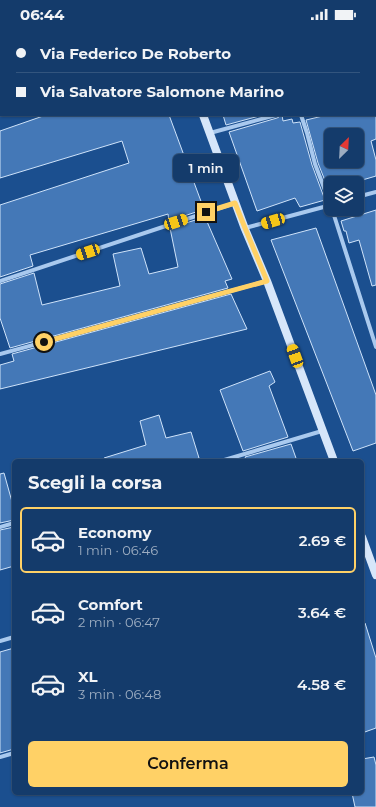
<!DOCTYPE html>
<html lang="it">
<meta charset="utf-8">
<style>
body{margin:0;font-family:Montserrat,sans-serif;background:#1d4271;color:#f1f3f6;height:100vh;display:flex;flex-direction:column;font-size:15px;white-space:nowrap}
*{box-sizing:border-box;margin:0}
p{font-size:13px;color:#9dadc1}
.icon{flex:none;width:22px;height:22px;fill:none;stroke:currentColor;stroke-width:2;stroke-linecap:round;stroke-linejoin:round}
.map{position:relative;flex:1;overflow:hidden}
.sheet{position:absolute;left:12px;top:431px;width:352px;height:336px;display:flex;flex-direction:column;background:#143b6b;border-radius:6px;box-shadow:0 1px 3px #0004,0 0 0 1px #33557e}
.sheet>*{flex:none}
.top-card{position:absolute;left:0px;top:0px;width:376px;height:88px;box-shadow:0 1px 3px #0004,0 0 0 1px #33557e;display:grid;align-content:center;height:88px;padding:0 16px;background:#143b6b}
.needle{width:26px;rotate:24deg}
.controls{position:absolute;left:324px;top:100px;display:grid;gap:8px}
.controls a{display:grid;place-items:center;width:40px;height:40px;border-radius:6px;background:#143b6b;box-shadow:0 1px 3px #0004,0 0 0 1px #33557e;font-size:20px}
.end{position:absolute;width:18px;height:18px;margin:-9px;border:5px solid #ffd166;background:#111;box-shadow:0 0 0 2px #111}
.from{border-radius:50%}
.bubble{position:absolute;height:28px;border-radius:6px;background:#143b6b;box-shadow:0 1px 3px #0004,0 0 0 1px #33557e;font-size:13px;font-weight:600;line-height:28px;text-align:center}
.car{position:absolute;width:12px;height:24px;margin:-12px -6px;border-radius:5px;box-shadow:0 0 3px 1px #0007;background:linear-gradient(#f5c518 24%,#345 0 40%,#f5c518 0 76%,#345 0 86%,#f5c518 0)}
.top-card b{display:flex;align-items:center;gap:14px;height:38px;font-size:15px}
.top-card b+b{border-top:1px solid #33557e}
.top-card i{width:10px;height:10px;background:#f1f3f6}
ul{padding:0;list-style:none}
li{display:flex;align-items:center;gap:12px;height:66px;margin:0 8px 6px;padding:0 8px;border:2px solid transparent;border-radius:6px}
li div{flex:1}
li b{display:block;font-size:15px}
li em{font-style:normal;font-weight:600}
li.active{border-color:#ffd166}
li>.icon{width:36px;height:36px;stroke-width:1.5}
h2{padding:0 16px;font-size:18px;line-height:48px}
.primary-button{display:flex;gap:8px;margin-top:auto;padding:8px 16px}
.primary-button a{flex:1;height:46px;border-radius:6px;background:#ffd166;color:#111;font-size:16px;font-weight:600;line-height:46px;text-align:center}
.status{display:flex;justify-content:space-between;align-items:center;height:28px;padding:0 20px;background:#143b6b;direction:ltr}
.status svg{height:11px;fill:currentColor}
.map>svg:first-child{display:block}
.building{fill:#4478b7;stroke:#cfe3fa;fill-rule:evenodd}
.lines{fill:none;stroke-linecap:round;stroke-linejoin:round}
.minor{stroke:#a9c9ee;stroke-width:4}
.secondary{stroke:#d6e6fa;stroke-width:8}
.route{stroke:#ffd166;stroke-width:5}
</style>
<div class="status"><b>06:44</b><svg viewBox="0 0 49 12"><path d="M0 12V9h3v3zM5 12V6h3v6zM10 12V3h3v9zM15 12V0h3v12zM26 1h20v11H26zM47 4h2v5h-2z"/></svg></div>
<div class="map">
<svg width="376" height="779" viewBox="0 0 376 779">
<rect width="100%" height="100%" fill="#1b4f8f"/>
<!-- building -->
<g class="building">
<polygon points="46,87 169,87 202,176 199,177 202,182 169,193 168,186 30,227 33,238 0,249 0,177 129,135 122,113 0,150 0,103"/>
<polygon points="223,87 263,87 226,97"/>
<polygon points="279,87 282,87 283,93 292,91 293,95 300,94 312,137 325,172 300,179 295,170 257,183 229,104 277,90 279,89"/>
<path d="M327,87h49v24l-5,2 5,19v16l-24,7h-21v13l-13,-33 -12,-43zM331,107h26v26h-26z"/>
<polygon points="376,182 376,257 372,258 359,212 349,215 346,203 344,203 341,193"/>
<polygon points="205,189 232,251 225,253 228,260 10,320 0,290 0,256 34,245 42,277 120,258 113,226 141,220 149,246 178,239 170,200"/>
<polygon points="316,200 376,367 376,415 353,423 271,212"/>
<polygon points="231,266 247,301 0,361 0,337 14,333 12,326"/>
<polygon points="270,343 275,354 269,358 288,409 243,423 220,362"/>
<polygon points="159,387 166,410 191,404 199,430 189,433 104,433 104,430 146,417 140,393"/>
<polygon points="291,416 297,433 247,433 245,429"/>
<polygon points="4,445 14,481 14,492 0,495 0,446"/>
<polygon points="14,499 14,538 0,542 0,502"/>
<polygon points="365,595 376,630 376,700 362,705 362,596"/>
<polygon points="14,620 14,721 0,725 0,624"/>
<polygon points="374,729 376,737 376,779 355,779 352,765 362,765 362,731"/>
</g>
<g class="lines">
<!-- minor -->
<g class="minor">
<polyline points="275,0 275,1"/>
<polyline points="315,1 324,0"/>
<polyline points="0,57 1,57"/>
<polyline points="301,87 307,105 315,136 331,178"/>
<polyline points="210,105 276,87"/>
<polyline points="357,169 376,164"/>
<polyline points="332,181 376,319"/>
<polyline points="245,200 331,177"/>
<polyline points="0,253 235,175"/>
<polyline points="0,326 267,253"/>
<polyline points="221,433 322,403"/>
<polyline points="0,499 14,495"/>
<polyline points="0,613 14,609"/>
<polyline points="0,729 14,725"/>
</g>
<!-- secondary -->
<g class="secondary">
<polyline points="171,0 172,1"/>
<polyline points="203,87 245,201 267,253 334,433"/>
<polyline points="362,509 376,547"/>
</g>
</g>
<g class="lines">
<!-- route -->
<polyline class="route" points="44,314 267,253 245,200 235,175 206,184"/>
</g>
</svg>
<div class="controls">
<a><svg class="needle" viewBox="-14 -14 28 28"><path d="M0-13l5 13h-10z" fill="#e53935"/><path d="M0 13l5-13h-10z" fill="#9dadc1"/></svg></a>
<a><svg class="icon" aria-label="layers" viewBox="0 0 24 24"><path d="M12 4l9 5-9 5-9-5zM3 14l9 5 9-5"/></svg></a>
</div>
<i class="end from" style="left:44px;top:314px"></i>
<i class="end" style="left:206px;top:184px"></i>
<div class="bubble" style="left:173px;top:126px;width:66px">1 min</div>
<i class="car" style="left:273px;top:193px;rotate:254deg"></i>
<i class="car" style="left:176px;top:194px;rotate:72deg"></i>
<i class="car" style="left:88px;top:224px;rotate:252deg"></i>
<i class="car" style="left:295px;top:328px;rotate:340deg"></i>
<div class="top-card">
<b><i class="from"></i>Via Federico De Roberto</b>
<b><i></i>Via Salvatore Salomone Marino</b>
</div>
<section class="sheet">
<h2>Scegli la corsa</h2>
<ul>
<li class="active"><svg class="icon" aria-label="car" viewBox="0 0 24 24"><path d="M5 17H2v-5l4-1 3-4h7l3 4 3 1v5h-3M9 17h6M6 11h13"/><circle cx="7" cy="17" r="2"/><circle cx="17" cy="17" r="2"/></svg><div><b>Economy</b><p>1 min · 06:46</p></div><em>2.69 €</em></li>
<li><svg class="icon" aria-label="car" viewBox="0 0 24 24"><path d="M5 17H2v-5l4-1 3-4h7l3 4 3 1v5h-3M9 17h6M6 11h13"/><circle cx="7" cy="17" r="2"/><circle cx="17" cy="17" r="2"/></svg><div><b>Comfort</b><p>2 min · 06:47</p></div><em>3.64 €</em></li>
<li><svg class="icon" aria-label="car" viewBox="0 0 24 24"><path d="M5 17H2v-5l4-1 3-4h7l3 4 3 1v5h-3M9 17h6M6 11h13"/><circle cx="7" cy="17" r="2"/><circle cx="17" cy="17" r="2"/></svg><div><b>XL</b><p>3 min · 06:48</p></div><em>4.58 €</em></li>
</ul>
<div class="primary-button"><a>Conferma</a></div>
</section>
</div>
